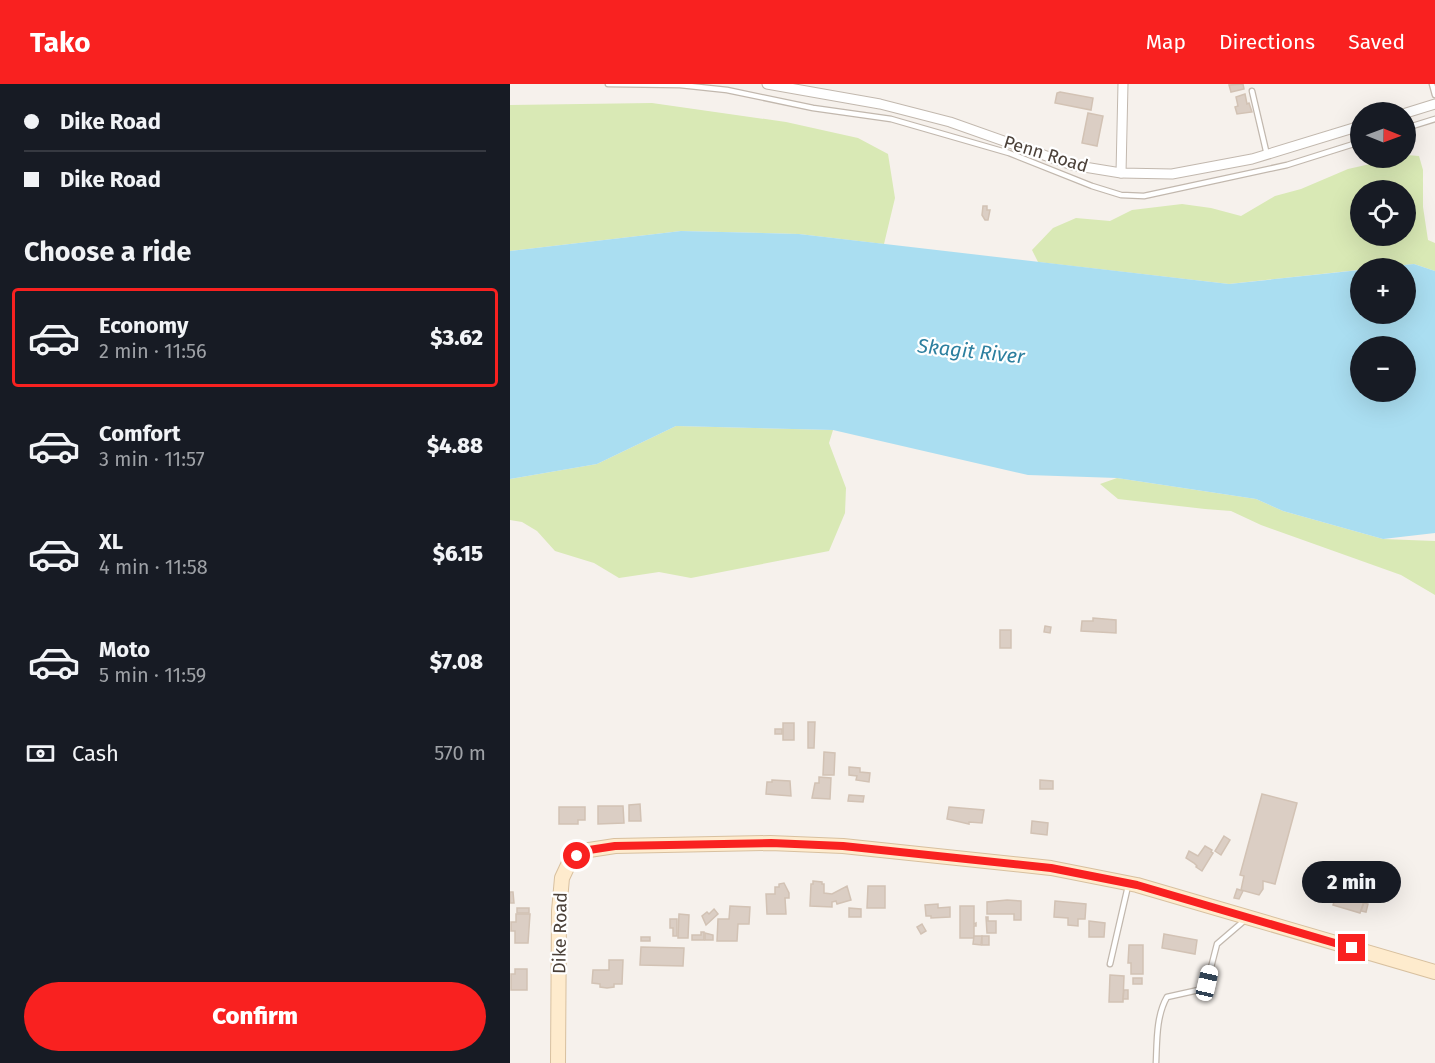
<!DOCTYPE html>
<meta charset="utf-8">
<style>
body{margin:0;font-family:"Fira Sans",sans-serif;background:#242831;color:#f1f3f6;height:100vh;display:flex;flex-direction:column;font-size:22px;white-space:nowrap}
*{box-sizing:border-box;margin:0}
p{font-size:20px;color:#9ea1a6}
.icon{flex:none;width:33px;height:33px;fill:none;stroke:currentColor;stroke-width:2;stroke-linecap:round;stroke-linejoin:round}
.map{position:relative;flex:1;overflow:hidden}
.sheet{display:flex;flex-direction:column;background:#171b24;width:510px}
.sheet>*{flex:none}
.top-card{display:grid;align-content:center;height:132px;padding:0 24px;background:#171b24}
.needle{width:39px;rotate:91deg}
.tools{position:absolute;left:840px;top:18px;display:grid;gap:12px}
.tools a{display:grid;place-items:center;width:66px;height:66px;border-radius:50%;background:#171b24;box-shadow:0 6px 24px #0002;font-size:30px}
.end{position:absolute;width:27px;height:27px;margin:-14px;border:8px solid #f92120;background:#fff;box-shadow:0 0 0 3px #fff}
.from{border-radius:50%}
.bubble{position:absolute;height:42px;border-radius:21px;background:#171b24;box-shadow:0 6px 24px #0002;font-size:20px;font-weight:800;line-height:42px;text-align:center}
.car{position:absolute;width:18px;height:36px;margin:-18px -9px;border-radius:8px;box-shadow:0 0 4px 2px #0007;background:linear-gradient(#fff 24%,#345 0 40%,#fff 0 76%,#345 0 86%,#fff 0)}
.top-card b{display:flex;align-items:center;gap:21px;height:57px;font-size:22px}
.top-card b+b{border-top:2px solid #363941}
.top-card i{width:15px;height:15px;background:#f1f3f6}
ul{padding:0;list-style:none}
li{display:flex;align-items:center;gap:18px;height:99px;margin:0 12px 9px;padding:0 12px;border:3px solid transparent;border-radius:6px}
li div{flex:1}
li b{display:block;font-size:22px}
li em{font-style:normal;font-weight:800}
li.active{border-color:#f92120}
li>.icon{width:54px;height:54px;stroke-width:1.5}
h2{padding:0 24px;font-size:27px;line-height:72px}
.pay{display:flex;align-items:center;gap:15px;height:66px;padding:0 24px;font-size:22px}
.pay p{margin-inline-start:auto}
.primary-button{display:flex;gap:12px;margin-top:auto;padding:12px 24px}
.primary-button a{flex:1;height:69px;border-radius:36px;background:#f92120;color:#fff;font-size:24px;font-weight:800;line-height:69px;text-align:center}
header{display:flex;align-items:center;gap:36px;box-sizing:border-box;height:84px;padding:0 30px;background:#f92120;color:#fff}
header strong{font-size:28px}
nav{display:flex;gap:33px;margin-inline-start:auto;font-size:21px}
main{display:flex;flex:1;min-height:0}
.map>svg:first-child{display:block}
.green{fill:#d9e9b5;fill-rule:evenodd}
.water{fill:#aadef1;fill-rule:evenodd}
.building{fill:#dbcec4;stroke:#d2c2b4;stroke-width:1.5}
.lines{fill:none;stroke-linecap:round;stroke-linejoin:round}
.lane-casing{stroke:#c2b8ae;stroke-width:7}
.street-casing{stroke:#c2b8ae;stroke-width:11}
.secondary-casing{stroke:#d8c09f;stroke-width:16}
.lane{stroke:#fff;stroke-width:4.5}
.street{stroke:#fff;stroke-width:9}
.secondary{stroke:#feebcd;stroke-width:14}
.route{stroke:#f92120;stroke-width:8}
.labels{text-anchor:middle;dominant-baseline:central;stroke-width:4.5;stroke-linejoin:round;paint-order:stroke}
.street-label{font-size:18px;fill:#4b4139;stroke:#fff}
.water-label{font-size:20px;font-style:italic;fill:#2c7f9f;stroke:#fff}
</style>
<header>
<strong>Tako</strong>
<nav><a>Map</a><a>Directions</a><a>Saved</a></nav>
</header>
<main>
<section class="sheet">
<div class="top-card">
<b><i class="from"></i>Dike Road</b>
<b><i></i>Dike Road</b>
</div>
<h2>Choose a ride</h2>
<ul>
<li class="active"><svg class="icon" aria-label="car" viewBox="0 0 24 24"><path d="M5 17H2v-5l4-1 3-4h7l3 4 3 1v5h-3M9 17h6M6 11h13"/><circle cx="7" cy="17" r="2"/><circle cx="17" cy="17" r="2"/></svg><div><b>Economy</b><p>2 min · 11:56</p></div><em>$3.62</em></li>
<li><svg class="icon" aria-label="car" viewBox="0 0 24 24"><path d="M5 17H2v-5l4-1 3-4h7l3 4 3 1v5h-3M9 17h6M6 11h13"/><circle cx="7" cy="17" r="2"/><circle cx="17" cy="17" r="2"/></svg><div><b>Comfort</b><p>3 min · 11:57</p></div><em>$4.88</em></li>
<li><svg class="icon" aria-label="car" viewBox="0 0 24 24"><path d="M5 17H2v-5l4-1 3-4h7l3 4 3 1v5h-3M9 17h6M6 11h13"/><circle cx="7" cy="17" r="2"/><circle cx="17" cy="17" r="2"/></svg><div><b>XL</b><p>4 min · 11:58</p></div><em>$6.15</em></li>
<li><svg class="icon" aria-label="car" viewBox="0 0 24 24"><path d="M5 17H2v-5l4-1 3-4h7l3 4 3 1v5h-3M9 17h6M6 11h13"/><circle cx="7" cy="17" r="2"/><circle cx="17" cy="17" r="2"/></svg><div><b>Moto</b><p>5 min · 11:59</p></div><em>$7.08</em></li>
</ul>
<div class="pay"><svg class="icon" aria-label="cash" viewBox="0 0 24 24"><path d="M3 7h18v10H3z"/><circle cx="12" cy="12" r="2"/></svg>Cash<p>570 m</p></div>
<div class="primary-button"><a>Confirm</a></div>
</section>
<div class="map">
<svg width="925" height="979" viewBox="0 0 925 979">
<rect width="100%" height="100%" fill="#f6f1ec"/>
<!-- green -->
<g class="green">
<polygon points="142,19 276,38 348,54 378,70 385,114 374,160 289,150 171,147 0,167 0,21"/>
<path d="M897,71l12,1 4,14v37l5,33 7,3v28l-21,-7 -185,20 -191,-22 -6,-12 21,-22 23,-10 34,3 22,-11 50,-6 29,4 30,8 34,-20 26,-7 47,-20 49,-11h9zM850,106h46v46h-46z"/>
<polygon points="166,342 323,346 319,359 336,404 335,429 319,467 181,494 149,488 109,494 84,479 45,467 27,447 12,438 0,436 0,395 87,380"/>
<polygon points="607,394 746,415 773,427 873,455 925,457 925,511 891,491 751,441 721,427 695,425 608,415 590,400"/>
</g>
<!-- water -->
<path class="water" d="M171,147l118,3 430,50 131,-14v44h46v-46h-32l40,-4 21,7v262l-52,6 -100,-28 -27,-12 -139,-21 -89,-3 -195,-45 -157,-4 -79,38 -87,15v-228zM850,262h46v46h-46z"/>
<!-- building -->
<g class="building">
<polygon points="733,0 734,5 721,8 719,1"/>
<polygon points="550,8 583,14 581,26 545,19 547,9"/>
<polygon points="735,10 737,20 739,19 742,28 727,30 725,23 728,22 726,13"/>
<polygon points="578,29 593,32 587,62 572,59"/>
<polygon points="473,122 477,122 477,126 480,126 478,136 475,136 472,131"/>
<polygon points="583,534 606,536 606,549 571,547 572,537 583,537"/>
<polygon points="535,542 541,543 540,549 534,548"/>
<rect x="490" y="546" width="11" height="18"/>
<polygon points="298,638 305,638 304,664 298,664"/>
<rect x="273" y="639" width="11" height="17"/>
<rect x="265" y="645" width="7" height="5"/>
<polygon points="314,668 325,669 324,691 313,691"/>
<polygon points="339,683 350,684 350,688 360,689 359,698 346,696 347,692 339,691"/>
<polygon points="309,693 321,694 320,715 302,714 305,699 309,699"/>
<polygon points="262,696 280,697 281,712 256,710 257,698 262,698"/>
<polygon points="530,696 543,697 543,705 530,705"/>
<polygon points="752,710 787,719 765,800 753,797 753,805 749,811 731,806 734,792 730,791"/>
<polygon points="339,711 354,712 353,718 338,717"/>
<polygon points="130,720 131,737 119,737 119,721"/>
<polygon points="88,722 113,722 114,739 88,740"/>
<polygon points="49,723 75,723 75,736 68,736 68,740 49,740"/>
<polygon points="439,723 474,726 472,739 459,738 459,740 437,735"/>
<polygon points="522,737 538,739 537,751 521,749"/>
<polygon points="714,752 720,756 711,771 705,767"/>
<polygon points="695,762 702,766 701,768 703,769 692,787 686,783 687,782 684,779 676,774 679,767 688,772"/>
<polygon points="821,790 826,791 823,803 818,802"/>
<polygon points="303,797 312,798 312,800 314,800 314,809 322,810 337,802 341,816 327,820 326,817 322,818 322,823 300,822 301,800 303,800"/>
<polygon points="274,799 279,809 279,814 275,814 276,830 257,830 256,810 265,810 265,803 269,803 269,800"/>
<polygon points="358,802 375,802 375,824 357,824"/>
<polygon points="727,805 733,807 729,815 724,814"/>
<polygon points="0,808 3,808 4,819 0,819"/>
<polygon points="827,809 854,817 850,829 823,821"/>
<polygon points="497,816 511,817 511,836 504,836 504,830 477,830 477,818"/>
<polygon points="545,817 576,820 575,835 568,835 568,842 558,841 558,834 544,833"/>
<polygon points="854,819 858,820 856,828 851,827"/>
<polygon points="428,820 428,824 440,823 440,833 421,834 421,832 416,832 415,821"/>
<polygon points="220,822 240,823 239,840 228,840 227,857 207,857 208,835 219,835"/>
<polygon points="450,822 464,822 464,840 466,839 466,842 464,842 464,854 450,854"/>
<rect x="7" y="824" width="12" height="5"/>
<polygon points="339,824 351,825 351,833 339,833"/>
<polygon points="204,825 208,830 196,841 192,832 197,828 199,830"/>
<polygon points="6,830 20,830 18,859 5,859 5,847 1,847 1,838 6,838"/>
<polygon points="169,830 179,831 178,854 168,854"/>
<polygon points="476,833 478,833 478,837 486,837 486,849 477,849"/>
<polygon points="160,835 167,835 167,852 163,852 163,844 160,844"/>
<polygon points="579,837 595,839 594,853 579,853"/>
<polygon points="412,840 416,847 411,850 407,843"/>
<polygon points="191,848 194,848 194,856 182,856 182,851 191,851"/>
<polygon points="195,849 203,851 203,856 195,856"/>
<polygon points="654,850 687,856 685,870 652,864"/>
<polygon points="464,852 472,852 471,861 463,860"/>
<rect x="472" y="852" width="7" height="9"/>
<rect x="131" y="853" width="9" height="4"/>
<polygon points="619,861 633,861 633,890 621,890 621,879 618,879"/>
<polygon points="131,863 174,864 173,882 130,881"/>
<polygon points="99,876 113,876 112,900 104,900 104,903 97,904 90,903 90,900 82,899 83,886 99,886"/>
<polygon points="5,885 17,885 17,906 1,906 1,890 5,890"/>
<polygon points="600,891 614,892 613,918 599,918"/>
<rect x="623" y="894" width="9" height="6"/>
<polygon points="614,906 618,906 618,915 613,915"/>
</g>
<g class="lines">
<defs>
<g id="lane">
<polyline points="98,0 170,1 217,6 303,24 381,35 499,69 582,102 611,111 634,112 777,81 850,58"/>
<polyline points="922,0 925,11"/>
<polyline points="742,7 757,71"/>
<polyline points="896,44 925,35"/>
<polyline points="600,880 618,802"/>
<path d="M646,979c1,-21 0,-47 11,-66l36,-8 4,-6 10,-39 28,-24"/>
</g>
<g id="street">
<polyline points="257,0 370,20 440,38 562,81 611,89 662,90 742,75 850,42"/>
<polyline points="896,29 925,20"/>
<polyline points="611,89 613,0"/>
</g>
<polyline id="secondary" points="48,979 49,827 52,794 59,779 67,772 79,766 105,762 260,759 333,762 541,784 627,801 925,888"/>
</defs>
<!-- lane casing -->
<use href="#lane" class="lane-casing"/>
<!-- street casing -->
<use href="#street" class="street-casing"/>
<!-- secondary casing -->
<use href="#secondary" class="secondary-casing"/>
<!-- lane -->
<use href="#lane" class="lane"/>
<!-- street -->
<use href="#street" class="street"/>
<!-- secondary -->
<use href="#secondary" class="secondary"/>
</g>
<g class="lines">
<!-- route -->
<polyline class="route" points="67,772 79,766 105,762 261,759 333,762 541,784 627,801 842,864"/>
</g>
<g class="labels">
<!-- street labels -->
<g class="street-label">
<text transform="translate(536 70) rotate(17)">Penn Road</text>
<text transform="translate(50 849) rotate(-89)">Dike Road</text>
</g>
<!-- water labels -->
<g class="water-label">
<text transform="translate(461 267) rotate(6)">Skagit River</text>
</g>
</g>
</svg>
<div class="tools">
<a><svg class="needle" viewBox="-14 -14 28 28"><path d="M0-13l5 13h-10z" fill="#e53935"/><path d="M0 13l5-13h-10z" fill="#9ea1a6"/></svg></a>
<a><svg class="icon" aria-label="locate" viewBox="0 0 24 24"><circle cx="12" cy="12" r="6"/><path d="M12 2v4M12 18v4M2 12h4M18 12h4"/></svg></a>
<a>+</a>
<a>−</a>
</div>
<i class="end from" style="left:67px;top:772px"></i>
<i class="end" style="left:842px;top:864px"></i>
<div class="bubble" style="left:792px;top:777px;width:99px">2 min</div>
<i class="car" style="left:697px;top:899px;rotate:13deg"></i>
</div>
</main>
